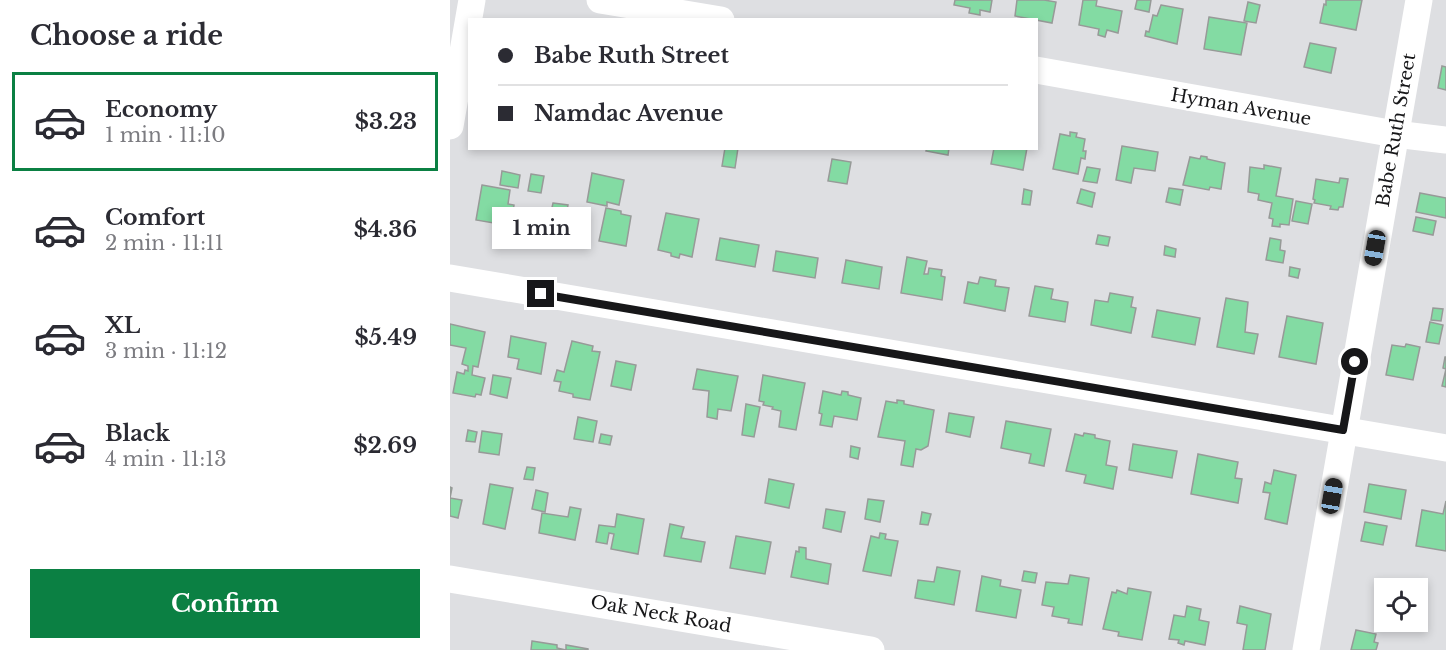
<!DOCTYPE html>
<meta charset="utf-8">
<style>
body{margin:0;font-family:"Libre Baskerville",serif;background:#f2f2f3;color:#2b2b33;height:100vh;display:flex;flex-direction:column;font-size:22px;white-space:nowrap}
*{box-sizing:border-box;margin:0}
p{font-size:20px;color:#7c7c81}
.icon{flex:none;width:33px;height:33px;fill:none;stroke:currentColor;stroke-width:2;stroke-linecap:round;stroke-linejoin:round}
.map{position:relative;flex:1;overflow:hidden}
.side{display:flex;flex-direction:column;background:#fff;width:450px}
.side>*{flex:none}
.guide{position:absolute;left:18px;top:18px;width:570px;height:132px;border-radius:0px;box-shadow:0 3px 9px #0003;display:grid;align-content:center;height:132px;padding:0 30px;background:#fff}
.tools{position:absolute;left:924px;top:578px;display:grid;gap:12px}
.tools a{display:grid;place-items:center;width:54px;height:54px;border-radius:0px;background:#fff;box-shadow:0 3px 9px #0003;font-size:30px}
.end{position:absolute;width:27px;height:27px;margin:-14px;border:8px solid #171719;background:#fff;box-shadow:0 0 0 3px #fff}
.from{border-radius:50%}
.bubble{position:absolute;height:42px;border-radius:0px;background:#fff;box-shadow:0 3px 9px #0003;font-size:20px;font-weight:800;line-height:42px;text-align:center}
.car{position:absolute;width:18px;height:36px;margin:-18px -9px;border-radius:8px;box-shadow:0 0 4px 2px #0007;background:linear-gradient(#222 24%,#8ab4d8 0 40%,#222 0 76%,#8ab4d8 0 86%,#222 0)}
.guide b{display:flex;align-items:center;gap:21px;height:57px;font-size:22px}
.guide b+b{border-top:2px solid #e1e1e2}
.guide i{width:15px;height:15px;background:#2b2b33}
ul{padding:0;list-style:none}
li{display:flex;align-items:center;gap:18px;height:99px;margin:0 12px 9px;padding:0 18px;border:3px solid transparent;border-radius:0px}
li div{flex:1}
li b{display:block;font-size:22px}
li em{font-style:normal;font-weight:800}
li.on{border-color:#0b8043}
li>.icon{width:54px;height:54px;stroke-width:1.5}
h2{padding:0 30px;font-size:27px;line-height:72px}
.button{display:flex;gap:12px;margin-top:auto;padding:12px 30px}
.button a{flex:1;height:69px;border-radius:0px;background:#0b8043;color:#fff;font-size:24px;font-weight:800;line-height:69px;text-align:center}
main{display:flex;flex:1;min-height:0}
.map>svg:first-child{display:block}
.building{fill:#83dba3;stroke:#979a98;stroke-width:1.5}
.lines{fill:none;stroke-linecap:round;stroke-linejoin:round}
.minor{stroke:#fff;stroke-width:27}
.route{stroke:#171719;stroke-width:8}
.labels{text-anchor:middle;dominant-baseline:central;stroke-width:4.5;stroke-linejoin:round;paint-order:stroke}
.street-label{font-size:18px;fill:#171719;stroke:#fff}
</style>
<main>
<section class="side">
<h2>Choose a ride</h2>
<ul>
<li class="on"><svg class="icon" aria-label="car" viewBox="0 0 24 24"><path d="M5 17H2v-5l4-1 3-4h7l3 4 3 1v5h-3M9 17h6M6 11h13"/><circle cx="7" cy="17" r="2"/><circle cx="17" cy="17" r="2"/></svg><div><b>Economy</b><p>1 min · 11:10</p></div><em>$3.23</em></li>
<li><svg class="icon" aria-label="car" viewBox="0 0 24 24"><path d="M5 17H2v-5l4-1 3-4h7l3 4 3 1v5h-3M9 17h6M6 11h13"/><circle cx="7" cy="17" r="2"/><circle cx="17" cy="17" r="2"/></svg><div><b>Comfort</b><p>2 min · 11:11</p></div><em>$4.36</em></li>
<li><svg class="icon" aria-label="car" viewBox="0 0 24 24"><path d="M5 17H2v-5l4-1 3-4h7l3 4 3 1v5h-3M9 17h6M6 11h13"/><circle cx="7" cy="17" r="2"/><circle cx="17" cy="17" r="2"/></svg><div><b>XL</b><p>3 min · 11:12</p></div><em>$5.49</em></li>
<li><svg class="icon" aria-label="car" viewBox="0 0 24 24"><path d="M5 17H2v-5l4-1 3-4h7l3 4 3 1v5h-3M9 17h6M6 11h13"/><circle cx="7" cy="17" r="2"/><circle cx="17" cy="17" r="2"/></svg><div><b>Black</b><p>4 min · 11:13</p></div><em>$2.69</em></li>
</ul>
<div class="button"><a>Confirm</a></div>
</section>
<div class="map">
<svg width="996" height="650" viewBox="0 0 996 650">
<rect width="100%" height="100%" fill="#dedfe2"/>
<!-- building -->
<g class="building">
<polygon points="505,0 542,0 540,12 530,10 530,15 519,13 520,8 504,5"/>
<polygon points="567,0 594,0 606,2 602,23 565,16"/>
<polygon points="633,0 647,0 646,6 672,11 668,33 657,30 655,37 648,35 649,29 629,25"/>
<polygon points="687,0 701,0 699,12 685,9"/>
<polygon points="876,0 912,0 906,30 870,23 874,4 876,5"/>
<polygon points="798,2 810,5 806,23 794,21"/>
<polygon points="711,5 733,9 727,44 695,36 696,31 699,32 703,15 707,16"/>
<polygon points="759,17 797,23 791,55 754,49"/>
<polygon points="860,43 886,48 881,73 854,67"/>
<polygon points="992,66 996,67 996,90 988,88"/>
<polygon points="620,132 627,133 626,137 635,139 633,151 636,151 635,159 631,158 628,174 603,169 610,134 620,136"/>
<polygon points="672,146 708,152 705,171 684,168 681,183 666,180"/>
<polygon points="275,148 288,148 285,168 272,166"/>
<polygon points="477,148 499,148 498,155 476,151"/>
<polygon points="544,148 577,148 573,170 541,164"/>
<polygon points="751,156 757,157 757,159 775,163 771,189 760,187 759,190 733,185 740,157 750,159"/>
<polygon points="382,159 401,162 397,184 378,181"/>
<polygon points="814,165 831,168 826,196 843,199 839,225 830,224 830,227 822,226 823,219 819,218 822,203 808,200 809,194 798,192 800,167 814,169"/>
<polygon points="637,167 650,169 647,183 633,181"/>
<polygon points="52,171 70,175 68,188 50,185"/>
<polygon points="142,173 174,180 169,205 157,202 157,206 137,202"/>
<polygon points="81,174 94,176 91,193 78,191"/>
<polygon points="890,178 898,179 893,207 889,207 888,210 880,209 881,206 864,203 865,200 863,199 866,179 889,183"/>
<polygon points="32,185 60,190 58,204 64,205 61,226 26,220"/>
<polygon points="719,188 733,190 730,205 716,202"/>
<polygon points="574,189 582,191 580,205 572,204"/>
<polygon points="631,189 645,193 642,207 627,203"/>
<polygon points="970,193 996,198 996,218 966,212"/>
<polygon points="846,201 862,204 858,224 842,221"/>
<polygon points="103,203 118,205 113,234 101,232 99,240 85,237 90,210 101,212"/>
<polygon points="156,208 171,211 171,214 181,216 176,246 149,241"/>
<polygon points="216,213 249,219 242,257 230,254 229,258 221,256 221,253 208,250"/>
<polygon points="966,217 986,221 983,235 963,231"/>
<polygon points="648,235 660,237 658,246 646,244"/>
<polygon points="270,238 309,245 305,267 266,260"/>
<polygon points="820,238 831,240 830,250 835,251 833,263 816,260"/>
<polygon points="715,246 726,249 725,257 714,255"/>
<polygon points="326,251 368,258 365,278 323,271"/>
<polygon points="457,257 477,261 474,274 478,274 479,268 492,270 491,276 495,277 492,300 451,293"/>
<polygon points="396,260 432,267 429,289 392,283"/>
<polygon points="840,267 850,269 848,278 839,276"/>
<polygon points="530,277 546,280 545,286 559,288 555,311 514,303 518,282 528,284"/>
<polygon points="585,286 603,289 601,299 618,302 615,322 579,316"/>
<polygon points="660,293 683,297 681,307 686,308 681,333 641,325 645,300 658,302"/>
<polygon points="776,298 798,302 795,332 808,334 804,354 767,347"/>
<polygon points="983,308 993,309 991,321 981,320"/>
<polygon points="707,310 750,318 745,345 702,337"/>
<polygon points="837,316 873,323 866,364 829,357"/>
<polygon points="980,322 993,325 989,344 976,342"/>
<polygon points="0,324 35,332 28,367 23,366 22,375 35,378 31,395 26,394 25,397 3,393 7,372 14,374 15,370 18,371 18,366 12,364 16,348 0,345"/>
<polygon points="61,336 96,343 91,374 67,369 69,359 58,357"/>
<polygon points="122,341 143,346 142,351 150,352 140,400 123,397 123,394 109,391 111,382 104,381 107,370 114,372"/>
<polygon points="956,344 970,347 963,380 936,375 942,345 955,347"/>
<polygon points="995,357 996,357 996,387 992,386 996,369 993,368"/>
<polygon points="166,361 186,365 181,390 161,386"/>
<polygon points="247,369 288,376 281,411 268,409 267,419 257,417 259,391 243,389"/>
<polygon points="43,375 61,378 57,398 40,394"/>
<polygon points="313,375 355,383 346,430 329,427 331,411 322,409 323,407 313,405 314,402 309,401"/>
<polygon points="373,391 391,395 392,391 398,392 398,395 411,398 407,420 384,416 382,427 370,425 372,414 369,413"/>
<polygon points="447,400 454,401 454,404 484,410 478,446 471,450 466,449 463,467 451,465 455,441 428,437 436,401 447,403"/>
<polygon points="296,404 310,407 304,437 292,435"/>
<polygon points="499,413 524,417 520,437 496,432"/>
<polygon points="128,417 147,421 143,442 124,439"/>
<polygon points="556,421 601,429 594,466 579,463 581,454 551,448"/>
<polygon points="18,430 27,432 25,442 16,441"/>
<polygon points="32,431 52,434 49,455 29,452"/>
<polygon points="634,433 645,435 645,438 660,441 656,465 667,467 663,489 634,483 636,475 616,471 625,434 633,436"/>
<polygon points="151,434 162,436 160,445 149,443"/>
<polygon points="683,444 727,451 722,478 679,470"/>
<polygon points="401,446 410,448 408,459 400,457"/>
<polygon points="748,454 788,462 785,478 792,479 788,503 741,494"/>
<polygon points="77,467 85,468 83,480 74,479"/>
<polygon points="824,470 846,475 837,524 815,519 820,493 813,492 815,482 821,484"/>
<polygon points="319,479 344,484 339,508 315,503"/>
<polygon points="40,484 63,488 55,529 33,524"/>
<polygon points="919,484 956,490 951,519 914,512"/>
<polygon points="0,487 2,488 0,498 12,500 8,518 0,516"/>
<polygon points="86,490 98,493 95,512 82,509"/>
<polygon points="418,499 434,501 430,522 415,519"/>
<polygon points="996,501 996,551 966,546 972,510 993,514"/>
<polygon points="120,507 131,509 125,540 89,533 92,513 118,517"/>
<polygon points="376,509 395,512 391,532 373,528"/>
<polygon points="472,512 481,514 478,525 470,524"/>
<polygon points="167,514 194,519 188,554 161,549 164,534 159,533 157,544 146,542 149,525 165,527"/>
<polygon points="915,522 937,526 933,545 911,541"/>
<polygon points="220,524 234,527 231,538 255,542 251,562 214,556"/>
<polygon points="430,533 436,534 435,539 448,541 441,576 413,571 421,536 429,538"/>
<polygon points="286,536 321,542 315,574 280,568"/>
<polygon points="349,547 356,548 356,559 381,564 378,584 341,577 346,551 349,552"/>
<polygon points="487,567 510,571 504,605 465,598 468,580 484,582"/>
<polygon points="574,571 587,573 585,583 572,581"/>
<polygon points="620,575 639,578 632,625 618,623 619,619 602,616 604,607 592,605 596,582 618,584"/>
<polygon points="532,576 551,580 550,586 571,590 566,618 526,611"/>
<polygon points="678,588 701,592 692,640 668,636 669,632 653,629 662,592 666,593 667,590 677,594"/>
<polygon points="737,606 751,609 749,620 759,622 755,645 735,641 734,645 728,643 729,640 719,639 724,615 735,617"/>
<polygon points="790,606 821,614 815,650 793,650 797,625 787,623"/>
<polygon points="906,630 926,634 924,642 928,643 926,650 901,650"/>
<polygon points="82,641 107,645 107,648 116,650 116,645 138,649 138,650 81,650"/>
</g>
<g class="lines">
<!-- minor -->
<g class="minor">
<polyline points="150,0 271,20"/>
<polyline points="586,70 945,134 996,140"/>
<polyline points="0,126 22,0"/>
<polyline points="0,278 996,448"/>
<polyline points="0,579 421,650"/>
<polyline points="856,650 969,0"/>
</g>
</g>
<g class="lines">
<!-- route -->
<polyline class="route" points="91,294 893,430 905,362"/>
</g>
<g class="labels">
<!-- street labels -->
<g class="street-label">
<text transform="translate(791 107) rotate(10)">Hyman Avenue</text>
<text transform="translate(946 130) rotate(-80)">Babe Ruth Street</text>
<text transform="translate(211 614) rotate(10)">Oak Neck Road</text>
</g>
</g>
</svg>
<div class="tools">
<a><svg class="icon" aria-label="locate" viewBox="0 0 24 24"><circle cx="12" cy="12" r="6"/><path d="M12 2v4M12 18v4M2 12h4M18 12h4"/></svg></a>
</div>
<i class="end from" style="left:905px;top:362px"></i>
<i class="end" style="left:91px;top:294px"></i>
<div class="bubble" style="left:42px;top:207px;width:99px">1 min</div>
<i class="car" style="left:925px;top:248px;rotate:190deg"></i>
<i class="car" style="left:882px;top:496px;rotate:10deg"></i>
<div class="guide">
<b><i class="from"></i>Babe Ruth Street</b>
<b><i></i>Namdac Avenue</b>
</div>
</div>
</main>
